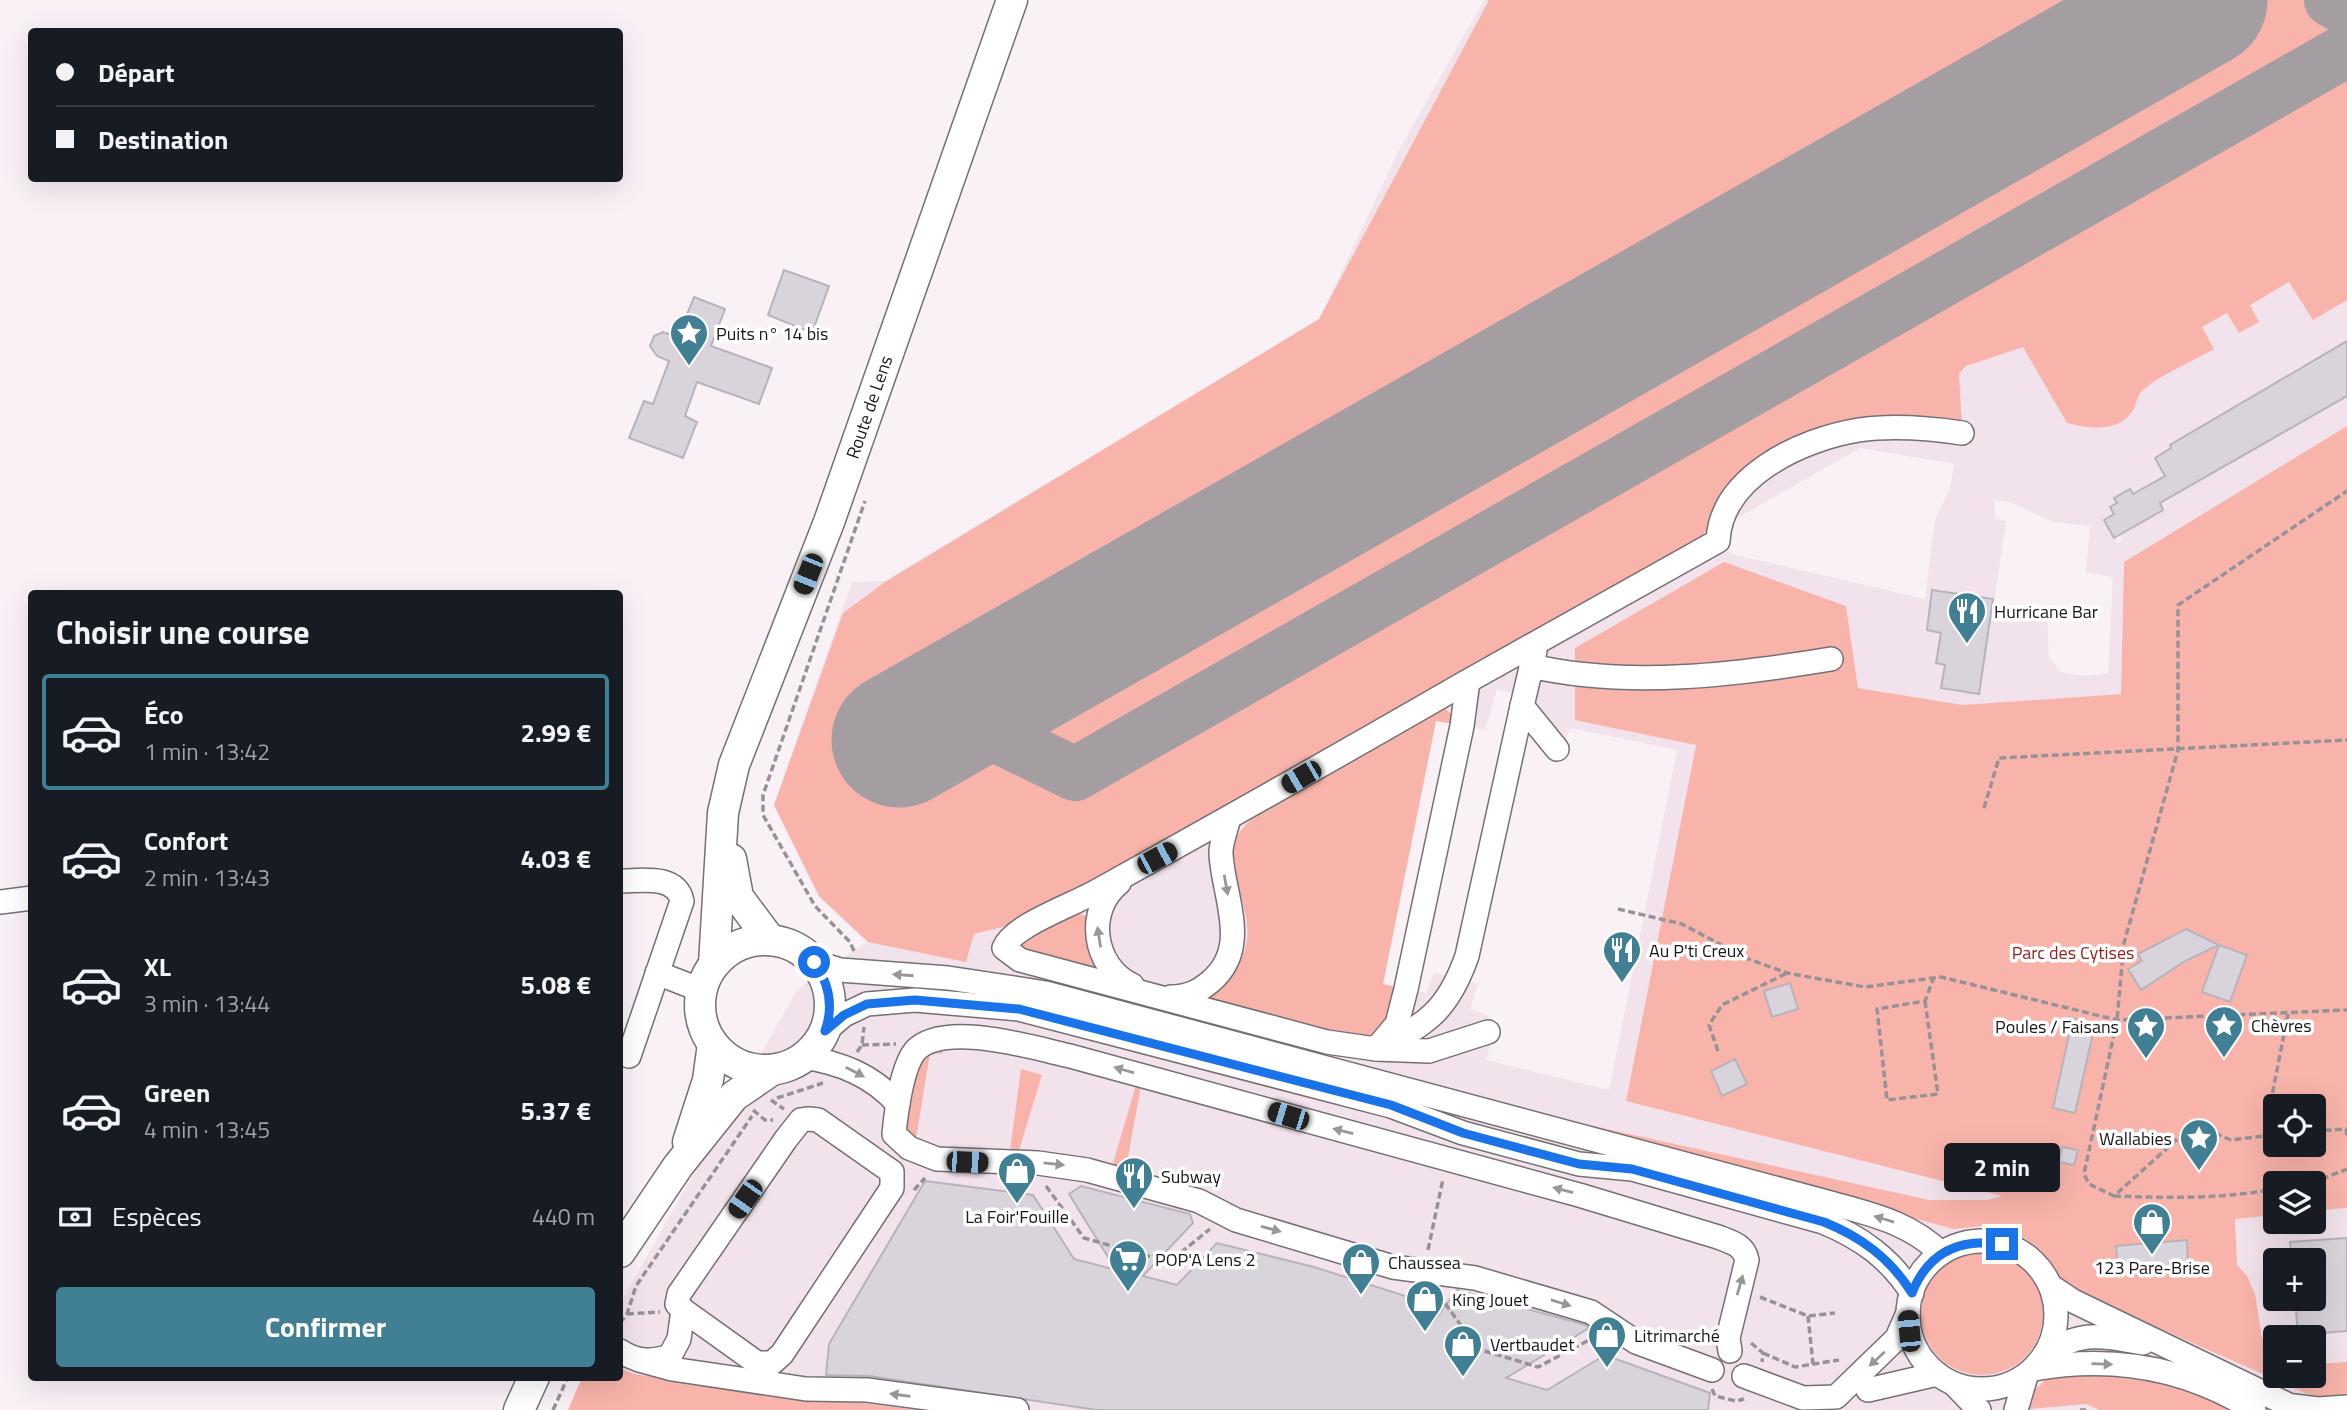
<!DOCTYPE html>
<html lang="fr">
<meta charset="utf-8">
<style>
body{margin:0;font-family:"Titillium Web",sans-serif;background:#242831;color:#f1f3f6;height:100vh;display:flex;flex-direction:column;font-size:26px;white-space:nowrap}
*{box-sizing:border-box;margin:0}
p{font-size:23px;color:#9ea1a6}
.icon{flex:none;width:38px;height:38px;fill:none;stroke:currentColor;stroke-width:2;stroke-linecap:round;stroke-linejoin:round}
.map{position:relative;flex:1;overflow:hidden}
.drawer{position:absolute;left:28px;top:590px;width:595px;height:791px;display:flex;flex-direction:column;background:#171b24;border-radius:7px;box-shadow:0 7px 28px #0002}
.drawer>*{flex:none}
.guide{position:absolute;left:28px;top:28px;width:595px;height:154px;border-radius:7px;box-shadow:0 7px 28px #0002;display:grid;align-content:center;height:154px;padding:0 28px;background:#171b24}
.fabs{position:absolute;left:2263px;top:1094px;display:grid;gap:14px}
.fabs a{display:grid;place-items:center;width:63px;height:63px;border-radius:7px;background:#171b24;box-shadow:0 7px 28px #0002;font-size:35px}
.end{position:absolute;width:32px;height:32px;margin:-16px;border:9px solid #1a73e8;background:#fff;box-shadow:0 0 0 4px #fff}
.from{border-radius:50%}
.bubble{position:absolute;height:49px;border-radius:7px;background:#171b24;box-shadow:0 7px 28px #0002;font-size:23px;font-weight:700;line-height:49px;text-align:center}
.car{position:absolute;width:21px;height:42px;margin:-21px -10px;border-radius:9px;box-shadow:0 0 5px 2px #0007;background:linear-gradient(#222 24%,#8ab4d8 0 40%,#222 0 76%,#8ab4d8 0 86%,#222 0)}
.guide b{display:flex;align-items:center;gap:24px;height:66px;font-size:26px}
.guide b+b{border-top:2px solid #363941}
.guide i{width:18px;height:18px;background:#f1f3f6}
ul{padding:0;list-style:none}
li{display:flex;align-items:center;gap:21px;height:116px;margin:0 14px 10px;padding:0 14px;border:4px solid transparent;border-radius:7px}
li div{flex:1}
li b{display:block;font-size:26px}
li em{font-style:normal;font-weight:700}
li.current{border-color:#407f94}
li>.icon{width:63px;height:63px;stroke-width:1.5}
h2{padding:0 28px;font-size:32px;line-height:84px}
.pay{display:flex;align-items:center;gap:18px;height:77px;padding:0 28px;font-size:26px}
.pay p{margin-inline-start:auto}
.action{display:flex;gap:14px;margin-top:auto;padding:14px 28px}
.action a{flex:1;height:80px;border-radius:7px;background:#407f94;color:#fff;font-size:28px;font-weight:700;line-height:80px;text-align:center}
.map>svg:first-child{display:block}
.built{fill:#f2e2ec;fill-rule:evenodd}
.green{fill:#f8b4ab;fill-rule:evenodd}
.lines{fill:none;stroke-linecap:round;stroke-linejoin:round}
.taxiway{stroke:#a49da2;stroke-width:54}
.runway{stroke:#a49da2;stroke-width:135}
.building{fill:#d9d4db;stroke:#b8b3ba;stroke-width:2}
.minor-casing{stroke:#766f74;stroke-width:26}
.major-casing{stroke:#766f74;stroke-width:33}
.path{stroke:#989296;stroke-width:3.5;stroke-dasharray:7 3.5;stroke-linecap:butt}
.minor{stroke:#fff;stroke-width:23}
.major{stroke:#fff;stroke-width:30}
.oneway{fill:#989798}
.route{stroke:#1a73e8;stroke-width:9}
.labels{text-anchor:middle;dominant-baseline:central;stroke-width:7;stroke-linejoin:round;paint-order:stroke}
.poi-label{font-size:18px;fill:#1a1719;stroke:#fff;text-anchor:start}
.street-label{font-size:18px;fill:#1a1719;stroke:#fff}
.park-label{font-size:18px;fill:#941e1a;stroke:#fff}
</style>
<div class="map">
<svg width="2347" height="1410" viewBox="0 0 2347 1410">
<rect width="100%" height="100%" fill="#faf1f7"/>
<!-- built -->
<path class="built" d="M1484,0h5l-170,319 -434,263 -42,31 131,321 41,-10 698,-405 7,-22 13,-15 226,-108 388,-354v321l-5,3 5,9v73l-223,136 -3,132 -158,11 -105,-17 -12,-82 -271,42v71l121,25 -70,357 432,109 177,9 40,-4v7h39v-11l33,-3v202h-1432l-281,-36 -14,-6v-64l177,-314 70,-48 -49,-46 -44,-91 78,-223 32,-1 435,-262 81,-171zM2315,359l31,38 -186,106 3,7 -43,25 3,5 -6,3 -13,-23 10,-6 3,-11 -3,-5 19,-4 32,-18 -10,-18 16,-10 -1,-3 51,-29 18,-6 -2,-5zM1860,448l94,16 -4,25 -15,31 -10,79 -193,-45 -14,-13 9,-17zM1995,500l14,2 45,20 36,4 -4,47 27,4 -5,96 -22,3 -25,-4 -12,-15 -2,-41 -53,-13 12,-81 -11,-4zM1497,689l36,10 33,41 4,-12 107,22 -68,340 -123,-30 5,-18 -5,-18 3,-8 -19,-7 8,-25 -44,-11 -8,20 -43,-9 53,-264 49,10zM2275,1260h39v38h-39zM2275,1337h39v39h-39z"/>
<!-- green -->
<g class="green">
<path d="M1489,0h858v300l-34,20 -24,-38 -39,23 9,17 -20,11 -12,-20 -25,14 12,22c-23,13 -50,24 -70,40 -6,4 -7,13 -10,19 -13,25 -43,21 -67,15l-44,-76 -57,19 -7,8 3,53 -79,-4 -150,59c-18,17 -16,41 -34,57l-684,385 -41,10 -8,28 -98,-20 -49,-46 -45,-91 69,-192 42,-31 434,-263z"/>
<path d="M2347,426v782l-33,3v-28h-39v32l-40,4 2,46 10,11 8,18 7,44 13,7v31h39v-12l33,-2v33l-9,4 -26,-3 -246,-109 -16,-26 -24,-22 -21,-10 -23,-3 -28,3 -372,-100 2,-5 345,76h59l14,-4 -376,-95 70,-356 -121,-25v-72l149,-86 122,44 12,82 105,17 158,-11 3,-132zM2275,1106h39v38h-39z"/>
<path d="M1444,707l10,10 -1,7 -17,-3 -53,263 13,3 -8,34 -9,15c-33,3 -145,-21 -172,-39 12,-11 26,-22 33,-36 22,-40 -12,-74 -7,-114 2,-13 13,-22 21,-31z"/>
<polygon points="1080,914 1086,916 1095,965 1092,968 1022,949 1020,942 1026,937"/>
<polygon points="943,1049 942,1054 930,1053 915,1145 903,1133 913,1073 926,1053"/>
<polygon points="1021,1069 1042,1075 1017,1157 1009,1158"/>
<polygon points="1136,1085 1141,1086 1125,1173 1111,1170"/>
<circle cx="1982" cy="1314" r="61"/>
<polygon points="620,1368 634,1374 917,1410 568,1410 582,1377 620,1377"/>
<polygon points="2146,1371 2246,1410 2100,1410 2086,1404 2030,1409 2033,1392 2046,1379 2043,1375"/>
</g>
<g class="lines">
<!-- taxiway -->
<g class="taxiway">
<polyline points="2331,0 2347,9"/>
<polyline points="948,712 1075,774 2347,50"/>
</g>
<!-- runway -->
<polyline class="runway" points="899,740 2200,0"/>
</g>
<!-- building -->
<g class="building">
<polygon points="784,270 829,286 812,333 768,315"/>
<polygon points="694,297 725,309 711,346 772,368 759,404 697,382 685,416 697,422 683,458 629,438 644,401 653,404 669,361 657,356 650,346 654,336 663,332 678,337"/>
<polygon points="2347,341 2347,396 2160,503 2163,510 2114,538 2104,520 2114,514 2110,507 2117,503 2114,498 2130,489 2133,494 2165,476 2155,458 2171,448 2170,445"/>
<polygon points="1932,590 1993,599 1979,694 1941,688 1945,665 1936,663 1941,633 1927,630"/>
<polygon points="2186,929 2219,945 2185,961 2141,990 2128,969 2142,961 2138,954"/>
<polygon points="2219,945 2247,955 2230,1002 2202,992"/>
<polygon points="1790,983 1798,1009 1772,1017 1764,991"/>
<polygon points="2068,1017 2083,1021 2082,1026 2094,1029 2075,1113 2053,1108 2069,1035 2064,1034"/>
<polygon points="1735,1059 1747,1084 1722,1096 1711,1071"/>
<polygon points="2062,1147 2078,1150 2074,1165 2059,1162"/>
<polygon points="925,1181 1033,1195 1074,1259 1116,1270 1069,1194 1081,1186 1190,1214 1193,1223 1143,1276 1177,1285 1217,1243 1314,1267 1418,1300 1433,1322 1457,1290 1586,1325 1589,1328 1506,1378 1547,1390 1605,1355 1710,1393 1708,1410 1097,1410 869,1376 826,1375 829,1344"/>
<polygon points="2347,1238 2347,1331 2298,1335 2295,1298 2314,1298 2314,1260 2292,1260 2290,1242"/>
<polygon points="2187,1240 2188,1270 2131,1276 2118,1265 2116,1246"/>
</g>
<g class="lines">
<defs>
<g id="minor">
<path d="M1531,666c97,22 204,9 300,-7"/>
<path d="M1468,681c-123,71 -247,141 -371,210 -24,14 -84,34 -93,57l16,12 307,82 49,7 21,-25 9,-35 56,-263 6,-45 250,-140c3,-65 84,-102 141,-111 34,-5 69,-2 103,3"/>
<polyline points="1522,706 1535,651"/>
<path d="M620,881c21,0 56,-7 62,20l-53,155"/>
<path d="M1119,883c-34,27 -26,84 13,102"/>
<polyline points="0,902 32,898"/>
<path d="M814,962l26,8 108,8 98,15 785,210c42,12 77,19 110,50"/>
<polyline points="657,973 701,990"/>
<path d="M1171,997c16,0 27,-5 39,-15 41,-34 14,-83 11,-127 -1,-11 5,-25 8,-37"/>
<path d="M825,1031l19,-16 23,-11 48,-4 104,9 372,97 72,27 116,31 53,5 191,53c37,15 67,36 89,71"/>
<path d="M1488,1032l-59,19 -53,-2c51,-24 72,-39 91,-93l55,-250 35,43"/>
<path d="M803,1057c38,6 69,18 95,47"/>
<polygon points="809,1119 818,1120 892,1172 892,1188 782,1354 772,1363 757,1363 683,1310 677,1304 679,1294 786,1139 801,1120"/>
<circle cx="1982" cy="1315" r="74"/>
<polyline points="2052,1287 2073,1301 2299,1410"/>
<path d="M620,1351c16,11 32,11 50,5l9,-17 4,-29"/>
<path d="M2044,1357c34,-28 58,-21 99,-14"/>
<polyline points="639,1360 672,1369 806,1389 867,1390 1017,1410"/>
<path d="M2034,1369c78,-14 153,-1 220,41"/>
<path d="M1712,1370l-76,-28 -45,-30 -116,-34 -82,-11 -157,-47 -37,-19 -112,-31 -49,-7 -101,-4 -28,-11 -15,-14c2,-21 8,-67 21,-83 28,-31 119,-3 155,5l509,139 139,42c13,5 26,8 29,23l-19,78 2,13"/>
<polyline points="1744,1376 1803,1398 1836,1397 1897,1338 1908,1313"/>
<polyline points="1954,1384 1979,1410"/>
<polyline points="1868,1390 1937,1374"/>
<polyline points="2294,1406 2318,1409 2347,1407"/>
<polyline points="2016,1410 2026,1376"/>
</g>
<g id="major">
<polyline points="731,859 738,897 770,940"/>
<circle cx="765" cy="1005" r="65"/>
<polyline points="714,964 723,813 734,765 829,522 1012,0"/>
<polyline points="688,1142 708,1080 713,1044"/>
<polyline points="620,1252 678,1166 734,1096 772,1070"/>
<polyline points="519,1410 534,1377"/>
</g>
</defs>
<!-- minor casing -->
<use href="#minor" class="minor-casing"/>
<!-- major casing -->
<use href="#major" class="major-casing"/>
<!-- path -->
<g class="path">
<polyline points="1984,808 1999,758 2347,740"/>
<polyline points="1618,909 1682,924 1746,958 1787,973 1865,987 1941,977 2117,1020 2347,1010"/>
<polyline points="854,951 850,942 815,906 763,815 763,795 865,501"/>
<polyline points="2111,955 2123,959"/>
<polyline points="1925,1001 1938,1094 1887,1100 1877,1009 1925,1001 1934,977"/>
<polyline points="2288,1014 2264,1136 2231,1140 2194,1124 2114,1196 2089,1184 2084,1174 2117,1020 2124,943 2178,750 2178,605 2347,491"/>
<polyline points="862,1045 896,1044"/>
<polyline points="1718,1051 1709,1025 1722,1005 1787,973"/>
<polyline points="857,1052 862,1045 864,1027"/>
<polyline points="777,1098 823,1083"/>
<polyline points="771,1100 784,1109"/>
<polyline points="753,1110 765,1120 773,1120"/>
<polyline points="2314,1131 2346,1129 2347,1137"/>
<polyline points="2264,1136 2275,1135"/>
<polyline points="2312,1183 2347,1169"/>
<polyline points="1046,1186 1084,1238 1169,1262 1210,1229"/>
<polyline points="914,1190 925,1178"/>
<path d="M2114,1196c54,2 108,3 161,-7"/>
<polyline points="1428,1250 1443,1179"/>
<polyline points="1439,1295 1478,1349 1538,1367 1593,1338"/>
<polyline points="1760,1297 1808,1316 1835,1313"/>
<polyline points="627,1314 660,1312"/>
<polyline points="1808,1316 1813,1364"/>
<polyline points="620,1323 627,1314 636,1286 752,1116"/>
<polyline points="1751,1343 1763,1353 1762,1362"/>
<polyline points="1763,1353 1795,1367 1839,1360"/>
<polyline points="1712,1389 1715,1396 1736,1401 1744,1399"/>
<polyline points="553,1410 568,1377"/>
<polyline points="2080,1410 2086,1410"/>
</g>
<!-- minor -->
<use href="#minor" class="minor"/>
<!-- major -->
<use href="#major" class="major"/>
</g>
<!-- one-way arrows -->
<defs><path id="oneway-solid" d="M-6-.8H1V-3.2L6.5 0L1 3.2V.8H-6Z" transform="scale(1.75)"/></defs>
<g class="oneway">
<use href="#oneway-solid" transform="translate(1226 885) rotate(80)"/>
<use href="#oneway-solid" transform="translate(1099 937) rotate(-99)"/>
<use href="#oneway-solid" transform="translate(903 975) rotate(-176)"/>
<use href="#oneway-solid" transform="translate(1124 1070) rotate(-164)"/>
<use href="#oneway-solid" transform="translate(855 1072) rotate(27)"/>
<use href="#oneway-solid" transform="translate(1343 1131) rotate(-166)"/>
<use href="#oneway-solid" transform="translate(1054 1164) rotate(6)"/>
<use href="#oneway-solid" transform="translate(1563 1190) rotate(-165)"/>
<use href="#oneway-solid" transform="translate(1884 1219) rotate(-163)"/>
<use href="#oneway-solid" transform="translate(1271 1229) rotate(15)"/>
<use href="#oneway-solid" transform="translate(1740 1285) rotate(-74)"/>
<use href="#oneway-solid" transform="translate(1561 1303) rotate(17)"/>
<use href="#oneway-solid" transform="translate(1877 1359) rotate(137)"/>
<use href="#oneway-solid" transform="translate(2102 1364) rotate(2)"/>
<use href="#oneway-solid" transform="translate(900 1395) rotate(-172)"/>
</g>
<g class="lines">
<!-- route -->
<path class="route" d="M814,962c15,21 20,44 11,69l19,-16 23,-11 48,-4 104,9 372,96 72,28 116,31 53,5 192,53c37,15 66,36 88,71 16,-41 48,-55 90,-49"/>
</g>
<!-- icons -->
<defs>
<symbol id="sight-pin" viewBox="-11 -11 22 30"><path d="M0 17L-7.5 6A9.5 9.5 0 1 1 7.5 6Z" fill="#407f94" stroke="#fff"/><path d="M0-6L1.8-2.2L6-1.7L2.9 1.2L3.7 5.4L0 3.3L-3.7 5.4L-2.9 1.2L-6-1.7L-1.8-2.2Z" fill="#fff"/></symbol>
<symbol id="restaurant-pin" viewBox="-11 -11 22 30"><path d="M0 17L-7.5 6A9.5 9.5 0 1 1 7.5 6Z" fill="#407f94" stroke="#fff"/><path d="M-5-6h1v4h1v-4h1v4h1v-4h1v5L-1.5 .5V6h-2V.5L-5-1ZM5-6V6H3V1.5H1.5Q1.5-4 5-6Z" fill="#fff"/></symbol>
<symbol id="shop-pin" viewBox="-11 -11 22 30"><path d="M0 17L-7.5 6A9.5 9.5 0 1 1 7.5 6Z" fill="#407f94" stroke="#fff"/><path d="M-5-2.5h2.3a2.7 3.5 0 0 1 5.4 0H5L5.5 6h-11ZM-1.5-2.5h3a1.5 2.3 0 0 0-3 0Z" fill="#fff"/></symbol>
<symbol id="supermarket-pin" viewBox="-11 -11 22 30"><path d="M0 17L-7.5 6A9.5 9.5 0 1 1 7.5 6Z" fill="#407f94" stroke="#fff"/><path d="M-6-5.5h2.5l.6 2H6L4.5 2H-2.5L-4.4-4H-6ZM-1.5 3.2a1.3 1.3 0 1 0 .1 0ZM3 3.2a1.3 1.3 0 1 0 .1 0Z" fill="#fff"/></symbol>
</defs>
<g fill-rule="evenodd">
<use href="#sight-pin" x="667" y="311" width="44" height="60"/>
<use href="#restaurant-pin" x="1945" y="589" width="44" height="60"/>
<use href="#restaurant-pin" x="1600" y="928" width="44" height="60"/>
<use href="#sight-pin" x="2202" y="1003" width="44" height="60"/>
<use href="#sight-pin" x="2124" y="1004" width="44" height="60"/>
<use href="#sight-pin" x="2177" y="1116" width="44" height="60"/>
<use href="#shop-pin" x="995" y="1149" width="44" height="60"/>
<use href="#restaurant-pin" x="1112" y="1154" width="44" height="60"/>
<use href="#shop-pin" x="2130" y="1200" width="44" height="60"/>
<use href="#supermarket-pin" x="1106" y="1237" width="44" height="60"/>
<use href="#shop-pin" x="1339" y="1240" width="44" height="60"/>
<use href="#shop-pin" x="1403" y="1277" width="44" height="60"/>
<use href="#shop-pin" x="1585" y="1313" width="44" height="60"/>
<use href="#shop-pin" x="1441" y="1322" width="44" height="60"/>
</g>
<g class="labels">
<!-- poi labels -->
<g class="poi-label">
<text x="716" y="333">Puits n° 14 bis</text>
<text x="1994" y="611">Hurricane Bar</text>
<text x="1649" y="950">Au P'ti Creux</text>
<text x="2251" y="1025">Chèvres</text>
<text x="2119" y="1026" text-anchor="end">Poules / Faisans</text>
<text x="2172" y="1138" text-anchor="end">Wallabies</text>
<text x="1161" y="1176">Subway</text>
<text x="1017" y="1216" text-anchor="middle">La Foir'Fouille</text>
<text x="1155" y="1259">POP'A Lens 2</text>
<text x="1388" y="1262">Chaussea</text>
<text x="2152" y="1267" text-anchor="middle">123 Pare-Brise</text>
<text x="1452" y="1299">King Jouet</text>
<text x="1634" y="1335">Litrimarché</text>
<text x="1490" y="1344">Vertbaudet</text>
</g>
<!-- street labels -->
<g class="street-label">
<text transform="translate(869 407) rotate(-71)">Route de Lens</text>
</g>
<!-- park labels -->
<g class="park-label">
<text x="2073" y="952">Parc des Cytises</text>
</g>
</g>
</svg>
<div class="fabs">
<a><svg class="icon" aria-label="locate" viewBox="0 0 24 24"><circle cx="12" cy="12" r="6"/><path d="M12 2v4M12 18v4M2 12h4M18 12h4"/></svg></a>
<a><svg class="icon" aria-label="layers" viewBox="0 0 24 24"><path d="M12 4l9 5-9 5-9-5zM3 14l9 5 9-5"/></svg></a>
<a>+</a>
<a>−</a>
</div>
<i class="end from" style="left:814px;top:962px"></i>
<i class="end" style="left:2002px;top:1244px"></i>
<div class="bubble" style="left:1944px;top:1143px;width:116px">2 min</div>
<i class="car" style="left:808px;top:574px;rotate:202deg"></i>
<i class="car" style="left:1301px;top:777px;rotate:240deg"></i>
<i class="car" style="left:1157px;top:858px;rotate:62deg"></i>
<i class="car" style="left:1288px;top:1116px;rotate:287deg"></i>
<i class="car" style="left:967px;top:1162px;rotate:92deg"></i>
<i class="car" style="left:745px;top:1199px;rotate:215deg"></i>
<i class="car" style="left:1909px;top:1331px;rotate:355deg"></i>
<div class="guide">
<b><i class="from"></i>Départ</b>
<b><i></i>Destination</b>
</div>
<section class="drawer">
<h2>Choisir une course</h2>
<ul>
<li class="current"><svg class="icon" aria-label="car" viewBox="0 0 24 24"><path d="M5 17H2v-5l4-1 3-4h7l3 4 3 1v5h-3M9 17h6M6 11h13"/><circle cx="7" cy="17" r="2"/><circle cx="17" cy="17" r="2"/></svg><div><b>Éco</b><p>1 min · 13:42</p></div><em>2.99 €</em></li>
<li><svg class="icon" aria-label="car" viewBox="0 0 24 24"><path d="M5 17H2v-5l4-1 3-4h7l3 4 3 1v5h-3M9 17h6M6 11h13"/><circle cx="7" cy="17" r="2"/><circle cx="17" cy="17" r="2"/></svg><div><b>Confort</b><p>2 min · 13:43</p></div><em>4.03 €</em></li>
<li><svg class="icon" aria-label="car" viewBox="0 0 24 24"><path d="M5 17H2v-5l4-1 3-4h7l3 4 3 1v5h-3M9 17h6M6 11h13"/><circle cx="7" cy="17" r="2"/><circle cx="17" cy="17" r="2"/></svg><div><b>XL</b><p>3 min · 13:44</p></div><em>5.08 €</em></li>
<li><svg class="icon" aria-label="car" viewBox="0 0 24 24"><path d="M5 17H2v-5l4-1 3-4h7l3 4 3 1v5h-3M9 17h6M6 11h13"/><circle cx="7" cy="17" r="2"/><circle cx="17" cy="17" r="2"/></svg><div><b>Green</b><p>4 min · 13:45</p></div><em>5.37 €</em></li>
</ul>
<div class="pay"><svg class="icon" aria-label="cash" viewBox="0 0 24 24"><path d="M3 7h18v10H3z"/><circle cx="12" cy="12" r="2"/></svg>Espèces<p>440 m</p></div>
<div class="action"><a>Confirmer</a></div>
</section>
</div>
